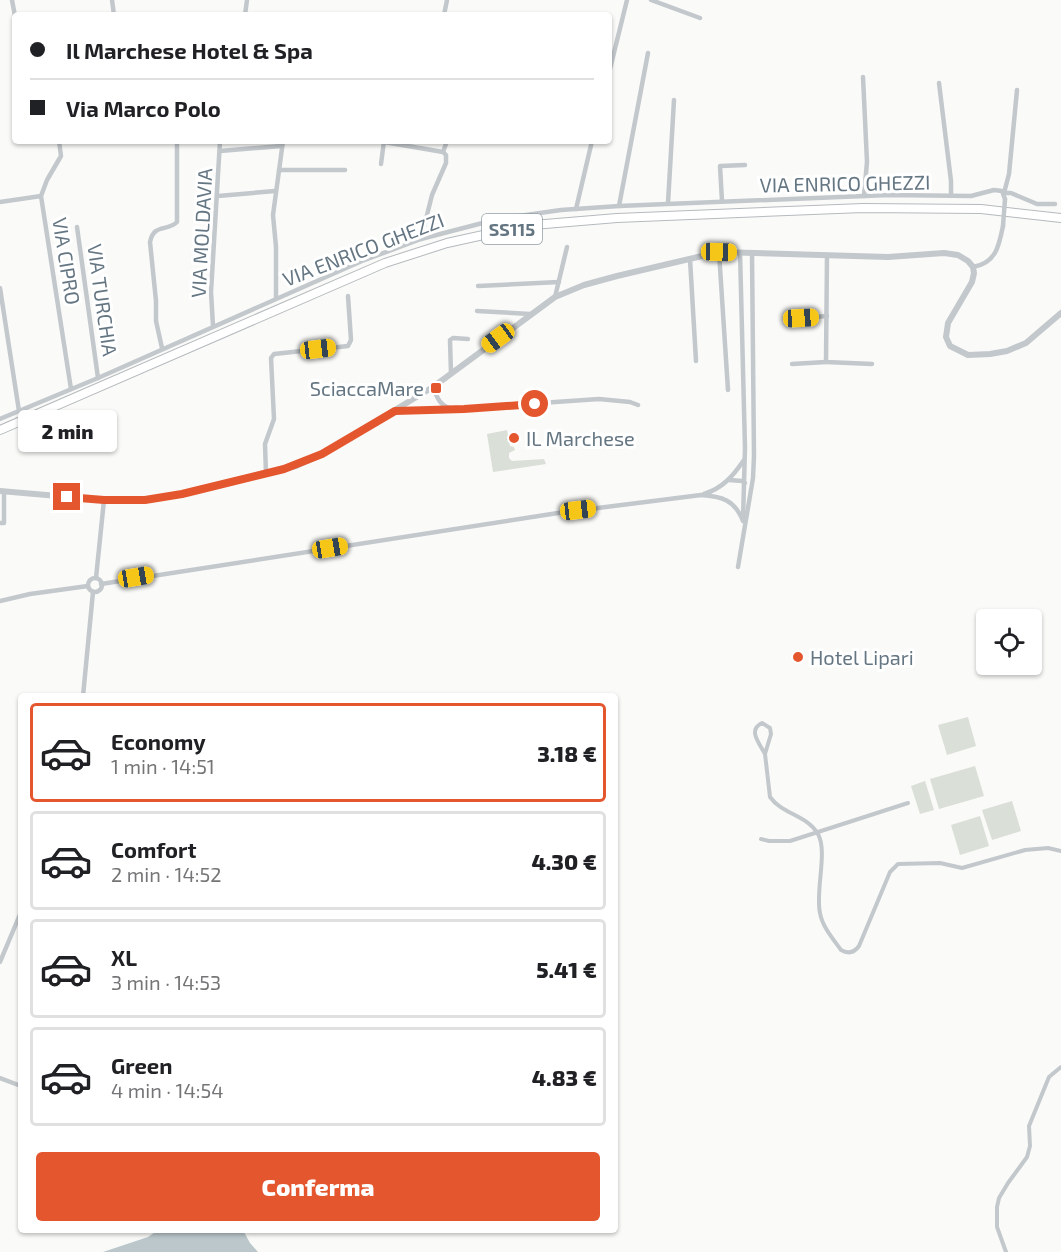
<!DOCTYPE html>
<html lang="it">
<meta charset="utf-8">
<style>
body{margin:0;font-family:"Exo 2",sans-serif;background:#f2f2f2;color:#202124;height:100vh;display:flex;flex-direction:column;font-size:22px;white-space:nowrap}
*{box-sizing:border-box;margin:0}
p{font-size:20px;color:#757577}
.icon{flex:none;width:33px;height:33px;fill:none;stroke:currentColor;stroke-width:2;stroke-linecap:round;stroke-linejoin:round}
.map{position:relative;flex:1;overflow:hidden}
.details{position:absolute;left:18px;top:693px;width:600px;height:540px;display:flex;flex-direction:column;background:#fff;border-radius:6px;box-shadow:0 2px 4px #0004}
.details>*{flex:none}
.guide{position:absolute;left:12px;top:12px;width:600px;height:132px;border-radius:6px;box-shadow:0 2px 4px #0004;display:grid;align-content:center;height:132px;padding:0 18px;background:#fff}
.buttons{position:absolute;left:976px;top:609px;display:grid;gap:12px}
.buttons a{display:grid;place-items:center;width:66px;height:66px;border-radius:6px;background:#fff;box-shadow:0 2px 4px #0004;font-size:30px}
.end{position:absolute;width:27px;height:27px;margin:-14px;border:8px solid #e4572e;background:#fff;box-shadow:0 0 0 3px #fff}
.from{border-radius:50%}
.bubble{position:absolute;height:42px;border-radius:6px;background:#fff;box-shadow:0 2px 4px #0004;font-size:20px;font-weight:800;line-height:42px;text-align:center}
.car{position:absolute;width:18px;height:36px;margin:-18px -9px;border-radius:8px;box-shadow:0 0 4px 2px #0007;background:linear-gradient(#f5c518 24%,#345 0 40%,#f5c518 0 76%,#345 0 86%,#f5c518 0)}
.guide b{display:flex;align-items:center;gap:21px;height:57px;font-size:22px}
.guide b+b{border-top:2px solid #e0e0e0}
.guide i{width:15px;height:15px;background:#202124}
ul{padding:10px 0 0;list-style:none}
li{display:flex;align-items:center;gap:18px;height:99px;margin:0 12px 9px;padding:0 6px;border:3px solid #e0e0e0;border-radius:6px}
li div{flex:1}
li b{display:block;font-size:22px}
li em{font-style:normal;font-weight:800}
li.selected{border-color:#e4572e}
li>.icon{width:54px;height:54px;stroke-width:1.5}
.cta{display:flex;gap:12px;margin-top:auto;padding:12px 18px}
.cta a{flex:1;height:69px;border-radius:6px;background:#e4572e;color:#fff;font-size:24px;font-weight:800;line-height:69px;text-align:center}
.map>svg:first-child{display:block}
.green{fill:#dadfd7}
.water{fill:#bbc7cb}
.lines{fill:none;stroke-linecap:round;stroke-linejoin:round}
.primary-casing{stroke:#b5babe;stroke-width:10}
.pedestrian{stroke:#c3c8cc;stroke-width:4}
.minor{stroke:#c3c8cc;stroke-width:4.5}
.tertiary{stroke:#c3c8cc;stroke-width:6}
.primary{stroke:#fff;stroke-width:8}
.minor-bridge{stroke:#c3c8cc;stroke-width:4.5}
.route{stroke:#e4572e;stroke-width:8}
.poi-dot{fill:#e4572e;stroke:#fff;stroke-width:2}
.labels{text-anchor:middle;dominant-baseline:central;stroke-width:6;stroke-linejoin:round;paint-order:stroke}
.shield{fill:#fff;stroke:#939fa8;stroke-width:1.5}
.shield-label{font-size:18px;font-weight:bold;fill:#657683}
.street-label{font-size:20px;fill:#657683;stroke:#fff}
.poi-label{font-size:20px;fill:#657683;stroke:#fff;text-anchor:start}
</style>
<div class="map">
<svg width="1061" height="1252" viewBox="0 0 1061 1252">
<rect width="100%" height="100%" fill="#fafaf8"/>
<!-- green -->
<g class="green">
<polygon points="507,430 510,446 514,447 515,450 509,453 509,458 512,461 544,459 546,464 493,472 487,434"/>
<polygon points="968,717 976,746 947,755 938,725"/>
<polygon points="975,766 984,796 939,809 930,779"/>
<polygon points="925,781 934,810 920,814 911,786"/>
<polygon points="1012,801 1021,831 992,840 982,810"/>
<polygon points="980,816 989,846 960,855 951,825"/>
</g>
<!-- water -->
<polygon class="water" points="158,1230 243,1230 250,1243 258,1252 103,1252 148,1237"/>
<g class="lines">
<defs>
<polyline id="primary" points="0,430 385,263 447,243 497,232 533,225 617,218 863,208 981,209 1061,218"/>
</defs>
<!-- primary casing -->
<use href="#primary" class="primary-casing"/>
<!-- pedestrian -->
<g class="pedestrian">
<path d="M765,754c-5,-10 -18,-24 -3,-31l8,5 1,6 -6,20 5,43c12,17 37,18 48,37 10,18 -3,57 2,79 2,13 13,26 21,37 7,4 13,3 18,-4l31,-74 8,-8 42,-1 22,5 63,-18 23,-2 13,3"/>
<polyline points="761,839 769,841 790,841 908,803"/>
<polyline points="1006,1252 997,1227 997,1207 999,1198 1008,1183 1027,1157 1030,1146 1029,1126 1049,1077 1061,1067"/>
</g>
<!-- minor -->
<g class="minor">
<polyline points="12,0 15,16"/>
<polyline points="112,0 114,15"/>
<polyline points="651,0 700,18"/>
<polyline points="245,15 247,0"/>
<polyline points="444,15 447,0"/>
<polyline points="609,73 627,0"/>
<polyline points="863,77 867,162 864,196"/>
<polyline points="939,83 951,181 951,196"/>
<polyline points="1017,90 1009,174 1004,193 1011,193 1037,204 1055,204"/>
<polyline points="59,141 61,156 47,180 41,196 71,389"/>
<polyline points="384,142 443,152 446,155 446,163 432,195 421,239"/>
<polyline points="220,151 282,146"/>
<polyline points="443,152 447,141"/>
<polyline points="381,164 384,141"/>
<polyline points="279,170 345,170"/>
<polyline points="218,196 275,191"/>
<polyline points="722,201 720,166 745,165"/>
<polyline points="0,202 41,196"/>
<polyline points="668,203 674,100"/>
<polyline points="619,206 648,53"/>
<polyline points="576,209 592,141"/>
<polyline points="77,227 98,378"/>
<polyline points="719,252 728,390"/>
<polyline points="740,252 745,448 743,519"/>
<polyline points="827,255 826,362 872,364"/>
<polyline points="690,259 696,361"/>
<path d="M973,267c23,-4 26,-21 30,-41"/>
<polyline points="478,286 559,282"/>
<polyline points="0,288 19,411"/>
<polyline points="555,297 567,247"/>
<polyline points="276,298 276,247 273,215 283,141"/>
<polyline points="477,311 530,314"/>
<polyline points="801,318 827,316"/>
<polyline points="213,326 211,292 220,141"/>
<path d="M162,348l-6,-27v-20l-6,-59c4,-19 17,-10 27,-20v-81"/>
<polyline points="792,364 826,362"/>
<polyline points="451,373 450,340 453,338 468,339"/>
<path d="M433,387c4,11 8,21 21,22l145,-10 31,3 8,3"/>
<polyline points="395,411 446,408"/>
<polyline points="0,419 98,378 362,261 421,239 498,219 561,210 619,206 889,195 971,196 994,190 1002,191 1005,199"/>
<polyline points="266,474 265,444 274,419 271,358 274,354 348,346 351,340 348,296"/>
<polyline points="729,480 742,481 745,483"/>
<path d="M704,494c19,-6 29,-18 40,-34"/>
<polyline points="0,523 4,523 4,491"/>
<polyline points="738,567 753,478 754,456 752,253"/>
<polyline points="96,578 104,500"/>
<circle cx="95" cy="585" r="7"/>
<path d="M101,584l457,-71 143,-18c20,1 34,5 42,26"/>
<polyline points="0,601 30,594 88,586"/>
<polyline points="83,696 93,592"/>
<polyline points="0,962 21,912"/>
<polyline points="0,1078 21,1086"/>
<polyline points="303,1230 304,1230"/>
</g>
<!-- tertiary -->
<polyline class="tertiary" points="0,491 104,500 145,500 182,494 296,466 322,454 433,387 555,297 584,285 617,276 719,252 888,257 944,253 958,255 968,261 973,267 974,273 972,282 948,323 946,337 950,346 968,355 990,354 1007,351 1026,343 1061,313"/>
<!-- primary -->
<use href="#primary" class="primary"/>
<!-- minor-bridge -->
<polyline class="minor-bridge" points="1003,226 1005,199"/>
</g>
<g class="lines">
<!-- route -->
<polyline class="route" points="67,497 104,500 145,500 182,494 284,469 322,454 395,411 464,409 535,404"/>
</g>
<!-- markers -->
<g class="poi-dot">
<rect x="430" y="382" width="12" height="12" rx="3"/>
<circle cx="514" cy="438" r="6"/>
<circle cx="798" cy="657" r="6"/>
</g>
<g class="labels">
<!-- shield labels -->
<rect class="shield" x="482" y="214" width="60" height="30" rx="4.5"/>
<g class="shield-label">
<text x="512" y="229">SS115</text>
</g>
<!-- street labels -->
<g class="street-label">
<text transform="translate(845 183) rotate(-1)">VIA ENRICO GHEZZI</text>
<text transform="translate(201 233) rotate(-87)">VIA MOLDAVIA</text>
<text transform="translate(363 249) rotate(-21)">VIA ENRICO GHEZZI</text>
<text transform="translate(67 261) rotate(81)">VIA CIPRO</text>
<text transform="translate(103 300) rotate(82)">VIA TURCHIA</text>
</g>
<!-- poi labels -->
<g class="poi-label">
<text x="424" y="388" text-anchor="end">SciaccaMare</text>
<text x="526" y="438">IL Marchese</text>
<text x="810" y="657">Hotel Lipari</text>
</g>
</g>
</svg>
<div class="buttons">
<a><svg class="icon" aria-label="locate" viewBox="0 0 24 24"><circle cx="12" cy="12" r="6"/><path d="M12 2v4M12 18v4M2 12h4M18 12h4"/></svg></a>
</div>
<i class="end from" style="left:535px;top:404px"></i>
<i class="end" style="left:67px;top:497px"></i>
<div class="bubble" style="left:18px;top:410px;width:99px">2 min</div>
<i class="car" style="left:719px;top:252px;rotate:91deg"></i>
<i class="car" style="left:801px;top:318px;rotate:87deg"></i>
<i class="car" style="left:498px;top:338px;rotate:234deg"></i>
<i class="car" style="left:318px;top:349px;rotate:83deg"></i>
<i class="car" style="left:578px;top:510px;rotate:83deg"></i>
<i class="car" style="left:330px;top:548px;rotate:81deg"></i>
<i class="car" style="left:136px;top:577px;rotate:81deg"></i>
<div class="guide">
<b><i class="from"></i>Il Marchese Hotel &amp; Spa</b>
<b><i></i>Via Marco Polo</b>
</div>
<section class="details">
<ul>
<li class="selected"><svg class="icon" aria-label="car" viewBox="0 0 24 24"><path d="M5 17H2v-5l4-1 3-4h7l3 4 3 1v5h-3M9 17h6M6 11h13"/><circle cx="7" cy="17" r="2"/><circle cx="17" cy="17" r="2"/></svg><div><b>Economy</b><p>1 min · 14:51</p></div><em>3.18 €</em></li>
<li><svg class="icon" aria-label="car" viewBox="0 0 24 24"><path d="M5 17H2v-5l4-1 3-4h7l3 4 3 1v5h-3M9 17h6M6 11h13"/><circle cx="7" cy="17" r="2"/><circle cx="17" cy="17" r="2"/></svg><div><b>Comfort</b><p>2 min · 14:52</p></div><em>4.30 €</em></li>
<li><svg class="icon" aria-label="car" viewBox="0 0 24 24"><path d="M5 17H2v-5l4-1 3-4h7l3 4 3 1v5h-3M9 17h6M6 11h13"/><circle cx="7" cy="17" r="2"/><circle cx="17" cy="17" r="2"/></svg><div><b>XL</b><p>3 min · 14:53</p></div><em>5.41 €</em></li>
<li><svg class="icon" aria-label="car" viewBox="0 0 24 24"><path d="M5 17H2v-5l4-1 3-4h7l3 4 3 1v5h-3M9 17h6M6 11h13"/><circle cx="7" cy="17" r="2"/><circle cx="17" cy="17" r="2"/></svg><div><b>Green</b><p>4 min · 14:54</p></div><em>4.83 €</em></li>
</ul>
<div class="cta"><a>Conferma</a></div>
</section>
</div>
